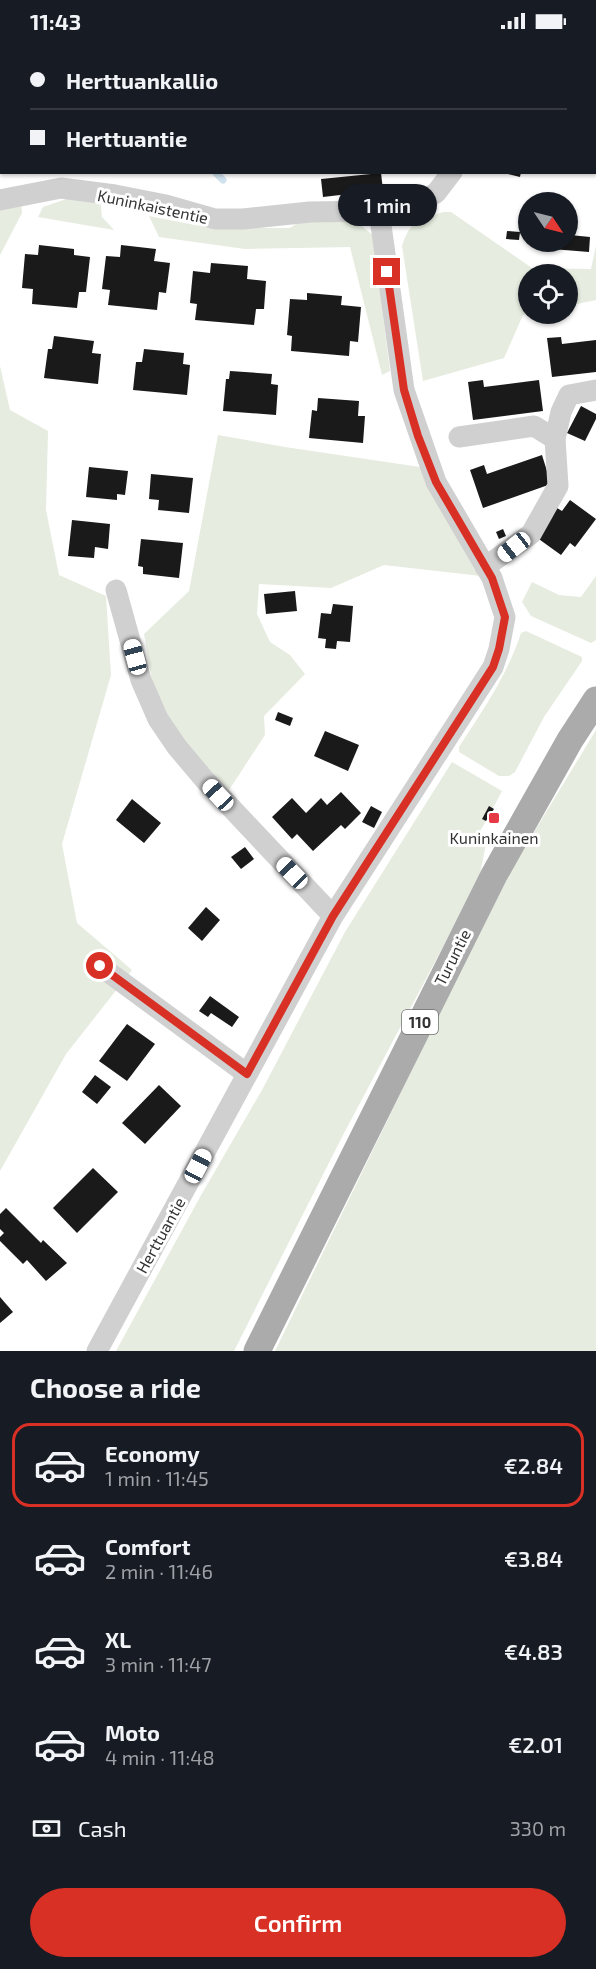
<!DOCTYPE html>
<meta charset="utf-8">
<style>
body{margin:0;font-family:"Exo 2",sans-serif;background:#242831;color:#f1f3f6;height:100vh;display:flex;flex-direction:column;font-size:22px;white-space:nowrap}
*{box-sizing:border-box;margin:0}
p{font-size:20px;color:#9ea1a6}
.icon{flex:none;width:33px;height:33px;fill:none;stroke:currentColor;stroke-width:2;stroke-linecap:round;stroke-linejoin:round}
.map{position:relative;height:1309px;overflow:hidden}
.drawer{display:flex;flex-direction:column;background:#171b24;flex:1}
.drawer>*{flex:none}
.top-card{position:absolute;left:0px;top:0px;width:597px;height:132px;box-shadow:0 2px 4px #0004;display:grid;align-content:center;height:132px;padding:0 30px;background:#171b24}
.needle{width:39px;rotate:125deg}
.controls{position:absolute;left:518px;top:150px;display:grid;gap:12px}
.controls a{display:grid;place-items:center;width:60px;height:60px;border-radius:50%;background:#171b24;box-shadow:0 2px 4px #0004;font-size:30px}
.end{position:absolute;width:27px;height:27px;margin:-14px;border:8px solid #d93025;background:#fff;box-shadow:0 0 0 3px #fff}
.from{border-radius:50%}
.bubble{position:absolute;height:42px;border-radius:21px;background:#171b24;box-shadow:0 2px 4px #0004;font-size:20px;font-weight:600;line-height:42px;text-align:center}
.car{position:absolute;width:18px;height:36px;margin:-18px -9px;border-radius:8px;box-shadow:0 0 4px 2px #0007;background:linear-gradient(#fff 24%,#345 0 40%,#fff 0 76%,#345 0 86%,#fff 0)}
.top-card b{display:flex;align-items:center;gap:21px;height:57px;font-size:22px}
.top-card b+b{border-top:2px solid #363941}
.top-card i{width:15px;height:15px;background:#f1f3f6}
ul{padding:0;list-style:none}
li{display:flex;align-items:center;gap:18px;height:84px;margin:0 12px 9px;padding:0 18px;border:3px solid transparent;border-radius:18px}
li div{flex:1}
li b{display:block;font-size:22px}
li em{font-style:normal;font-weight:600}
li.current{border-color:#d93025}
li>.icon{width:54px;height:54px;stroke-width:1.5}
h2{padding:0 30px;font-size:27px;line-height:72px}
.pay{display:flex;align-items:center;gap:15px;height:66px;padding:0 30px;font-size:22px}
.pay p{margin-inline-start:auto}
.button{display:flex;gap:12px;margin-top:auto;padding:12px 30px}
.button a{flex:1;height:69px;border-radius:36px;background:#d93025;color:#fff;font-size:24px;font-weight:600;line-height:69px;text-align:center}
.status{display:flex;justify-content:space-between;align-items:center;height:42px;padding:0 30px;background:#171b24;direction:ltr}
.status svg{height:16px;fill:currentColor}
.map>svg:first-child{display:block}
.green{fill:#e6ecdf}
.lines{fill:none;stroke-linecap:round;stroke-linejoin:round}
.stream{stroke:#cfe2ee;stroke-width:7}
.building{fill:#1a1a1a}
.minor{stroke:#d0d0d0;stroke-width:21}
.major{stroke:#ababab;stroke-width:27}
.route{stroke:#d93025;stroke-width:8}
.poi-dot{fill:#e63946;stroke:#fff;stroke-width:2}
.labels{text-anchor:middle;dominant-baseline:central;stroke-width:6;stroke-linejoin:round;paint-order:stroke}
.shield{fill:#fff;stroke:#707070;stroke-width:1.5}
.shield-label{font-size:15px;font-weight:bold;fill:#333}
.street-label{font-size:16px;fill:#333;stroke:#fff}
.poi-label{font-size:16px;fill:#333;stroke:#fff}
</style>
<div class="status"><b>11:43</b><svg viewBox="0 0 49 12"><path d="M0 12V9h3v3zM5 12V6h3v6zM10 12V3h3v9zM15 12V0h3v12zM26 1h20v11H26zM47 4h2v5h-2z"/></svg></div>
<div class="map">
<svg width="596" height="1309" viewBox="0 0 596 1309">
<rect width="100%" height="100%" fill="#fff"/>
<!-- green -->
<g class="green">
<polygon points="470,0 596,0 596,70 596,2 470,1"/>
<polygon points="78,153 100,157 102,175 114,188 38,175 43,165"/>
<polygon points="21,158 22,171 0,213 0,162"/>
<path d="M443,170h8l81,56 59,1 5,-23v54l-29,6v-32h-39l1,40 -6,1 -19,43 -81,23 -21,-135c8,-26 17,-25 41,-34z"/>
<path d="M149,174l61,12h80l18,-12c24,1 48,0 65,20l17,135 -8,4 -32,-128 -105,2 -86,-12z"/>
<polygon points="0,324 10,368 48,389 46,468 59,533 106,554 111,633 62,802 77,881 132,928 66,1012 0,1129"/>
<polygon points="218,393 285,405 420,425 481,534 384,523 331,546 259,542 257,572 270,600 290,613 305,632 264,674 265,693 229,748 174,690 152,639 144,592 189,549"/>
<polygon points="596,534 596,598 591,601 531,574 522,560 532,540 559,553 581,555"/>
<path d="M526,589l56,26v4l-38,56 -29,55 -6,4h-10l-40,-24v-5c24,-37 48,-71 62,-114z"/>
<polygon points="596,688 596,1309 275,1309 503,841"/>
<polygon points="452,720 502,749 493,766 489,765 482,776 486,779 476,796 486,802 479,837 343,1093 234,1309 116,1309 200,1155 262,1048 345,890"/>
</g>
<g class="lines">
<!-- stream -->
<g class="stream">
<polyline points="89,0 90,2"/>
<polyline points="215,130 223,138"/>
</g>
</g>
<!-- building -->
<g class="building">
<polygon points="500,130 521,130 520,135"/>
<polygon points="381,131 383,148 323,155 321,137"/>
<polygon points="567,184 571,184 570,193 590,195 589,210 552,207 553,200 567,200"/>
<polygon points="507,189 520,190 519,198 506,197"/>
<polygon points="39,203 74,207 74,213 90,215 86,250 79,250 77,266 32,262 33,247 22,246 25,212 38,213"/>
<polygon points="121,203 156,207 154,219 170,221 166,251 159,250 157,268 108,263 110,248 102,247 106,214 120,215"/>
<polygon points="211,221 248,224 247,237 266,239 264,267 256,267 254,283 195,278 197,262 190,261 193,229 210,231"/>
<polygon points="307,251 342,254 341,263 361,265 358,300 350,299 349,314 291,309 292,294 287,293 290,257 307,258"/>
<polygon points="54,294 94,299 92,311 101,312 98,342 44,336 48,307 52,307"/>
<polygon points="561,295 562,302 596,298 596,330 552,335 547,296"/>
<polygon points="144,307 184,311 183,322 190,323 187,353 133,348 136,320 142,320"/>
<polygon points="230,329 272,332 271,342 278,343 276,373 223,369 226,337 229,337"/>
<polygon points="483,338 484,345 539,338 543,369 473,378 468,340"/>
<polygon points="318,356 359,359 358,374 365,374 363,401 309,396 312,368 317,369"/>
<polygon points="581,364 596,372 596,377 585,399 567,391"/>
<polygon points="542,413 551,442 483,466 470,428 484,423 487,432"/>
<polygon points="89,425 128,429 125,453 117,452 117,458 86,455"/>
<polygon points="151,432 193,436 189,471 158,468 159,458 149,457"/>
<polygon points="570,458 596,477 575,505 570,501 561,513 536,495 557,466 562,469"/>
<polygon points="72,478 110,482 108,507 95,505 94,516 68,514"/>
<polygon points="503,487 506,494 499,497 496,490"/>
<polygon points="141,497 183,501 179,536 143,532 143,525 138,524"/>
<polygon points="295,549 297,569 266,572 264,552"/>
<polygon points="333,562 353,564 350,600 337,599 336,607 325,606 326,597 318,596 321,571 331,572"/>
<polygon points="278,670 293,676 290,684 275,678"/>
<polygon points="325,689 359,703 348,729 314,714"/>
<polygon points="341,750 361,771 345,787 341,783 313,809 297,792 292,797 272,775 292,756 306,771 321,756 327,763"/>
<polygon points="132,757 161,781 144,801 116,778"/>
<polygon points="371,764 382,770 374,786 362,780"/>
<polygon points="489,764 494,767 486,779 482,777"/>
<polygon points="245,805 254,817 241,827 231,815"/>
<polygon points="206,865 220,878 202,899 188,886"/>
<polygon points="210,954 239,975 232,985 211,971 208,975 199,969"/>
<polygon points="127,982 155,1002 127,1039 99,1019"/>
<polygon points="95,1033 111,1045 97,1062 82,1050"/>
<polygon points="159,1043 181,1064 145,1102 122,1081"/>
<polygon points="93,1126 118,1150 77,1191 53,1166"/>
<polygon points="6,1166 41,1201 43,1198 67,1221 46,1239 27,1218 23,1222 0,1199 0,1195 4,1191 0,1187 0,1172"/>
<polygon points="0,1255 13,1270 0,1281"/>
</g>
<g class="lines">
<!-- minor -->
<g class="minor">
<polyline points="452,0 452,2"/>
<polyline points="0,80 2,82"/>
<polyline points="0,158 61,146 115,153 166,163 215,177 243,177 310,170 379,169 423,158 436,151 452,130"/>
<polyline points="459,395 534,384 555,397"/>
<polyline points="485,525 531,492 558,444 555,397 561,370 569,353 596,348"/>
<polyline points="116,548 141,638 158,677 177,705 204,737 333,874"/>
<polyline points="100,924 247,1032"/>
<polyline points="97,1309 333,874 493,625 499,607 505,575 492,536 436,440 404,348 379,169"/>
</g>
<!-- major -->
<polyline class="major" points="257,1309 494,833 570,698 596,658"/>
</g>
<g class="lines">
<!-- route -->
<polyline class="route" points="100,924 247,1032 333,874 493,625 499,607 505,575 492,536 436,440 418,394 404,348 387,230"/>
</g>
<!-- markers -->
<rect class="poi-dot" x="488" y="770" width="12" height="12" rx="3"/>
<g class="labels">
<!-- shield labels -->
<rect class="shield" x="402" y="968" width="36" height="24" rx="4.5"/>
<g class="shield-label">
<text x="420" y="980">110</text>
</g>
<!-- street labels -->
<g class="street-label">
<text transform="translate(153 164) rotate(12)">Kuninkaistentie</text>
<text transform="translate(452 915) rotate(-63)">Turuntie</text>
<text transform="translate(160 1193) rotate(-61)">Herttuantie</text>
</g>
<!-- poi labels -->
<g class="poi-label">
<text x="494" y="795">Kuninkainen</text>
</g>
</g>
</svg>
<div class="controls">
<a><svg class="needle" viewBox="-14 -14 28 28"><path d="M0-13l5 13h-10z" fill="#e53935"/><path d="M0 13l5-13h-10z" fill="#9ea1a6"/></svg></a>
<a><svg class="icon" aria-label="locate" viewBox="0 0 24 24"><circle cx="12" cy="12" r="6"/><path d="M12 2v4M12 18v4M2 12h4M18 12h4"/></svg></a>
</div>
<i class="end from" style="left:100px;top:924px"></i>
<i class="end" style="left:387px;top:230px"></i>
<div class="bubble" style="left:338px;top:142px;width:99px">1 min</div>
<i class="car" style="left:514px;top:505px;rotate:232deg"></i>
<i class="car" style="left:135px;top:615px;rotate:345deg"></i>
<i class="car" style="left:218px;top:753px;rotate:317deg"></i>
<i class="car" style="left:292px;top:831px;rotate:316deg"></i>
<i class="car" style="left:198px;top:1124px;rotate:28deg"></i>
<div class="top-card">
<b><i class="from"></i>Herttuankallio</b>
<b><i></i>Herttuantie</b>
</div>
</div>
<section class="drawer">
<h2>Choose a ride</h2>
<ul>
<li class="current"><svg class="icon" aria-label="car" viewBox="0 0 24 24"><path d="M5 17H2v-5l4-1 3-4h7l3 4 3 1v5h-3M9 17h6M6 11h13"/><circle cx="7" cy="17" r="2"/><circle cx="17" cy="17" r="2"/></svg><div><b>Economy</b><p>1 min · 11:45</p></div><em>€2.84</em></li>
<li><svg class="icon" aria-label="car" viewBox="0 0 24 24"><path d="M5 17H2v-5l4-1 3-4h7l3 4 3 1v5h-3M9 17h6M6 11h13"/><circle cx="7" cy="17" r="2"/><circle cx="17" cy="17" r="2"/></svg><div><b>Comfort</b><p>2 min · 11:46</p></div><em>€3.84</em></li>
<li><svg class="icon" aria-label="car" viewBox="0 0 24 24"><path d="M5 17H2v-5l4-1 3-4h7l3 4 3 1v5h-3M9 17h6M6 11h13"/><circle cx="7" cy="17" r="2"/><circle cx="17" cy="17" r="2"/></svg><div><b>XL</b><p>3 min · 11:47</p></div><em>€4.83</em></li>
<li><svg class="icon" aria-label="car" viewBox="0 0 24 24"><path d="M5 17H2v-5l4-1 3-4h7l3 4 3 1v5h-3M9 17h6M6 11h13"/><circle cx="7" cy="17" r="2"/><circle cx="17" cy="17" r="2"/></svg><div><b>Moto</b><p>4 min · 11:48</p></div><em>€2.01</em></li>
</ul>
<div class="pay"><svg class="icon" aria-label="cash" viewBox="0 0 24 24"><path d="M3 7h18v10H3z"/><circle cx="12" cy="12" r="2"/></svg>Cash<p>330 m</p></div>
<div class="button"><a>Confirm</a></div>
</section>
